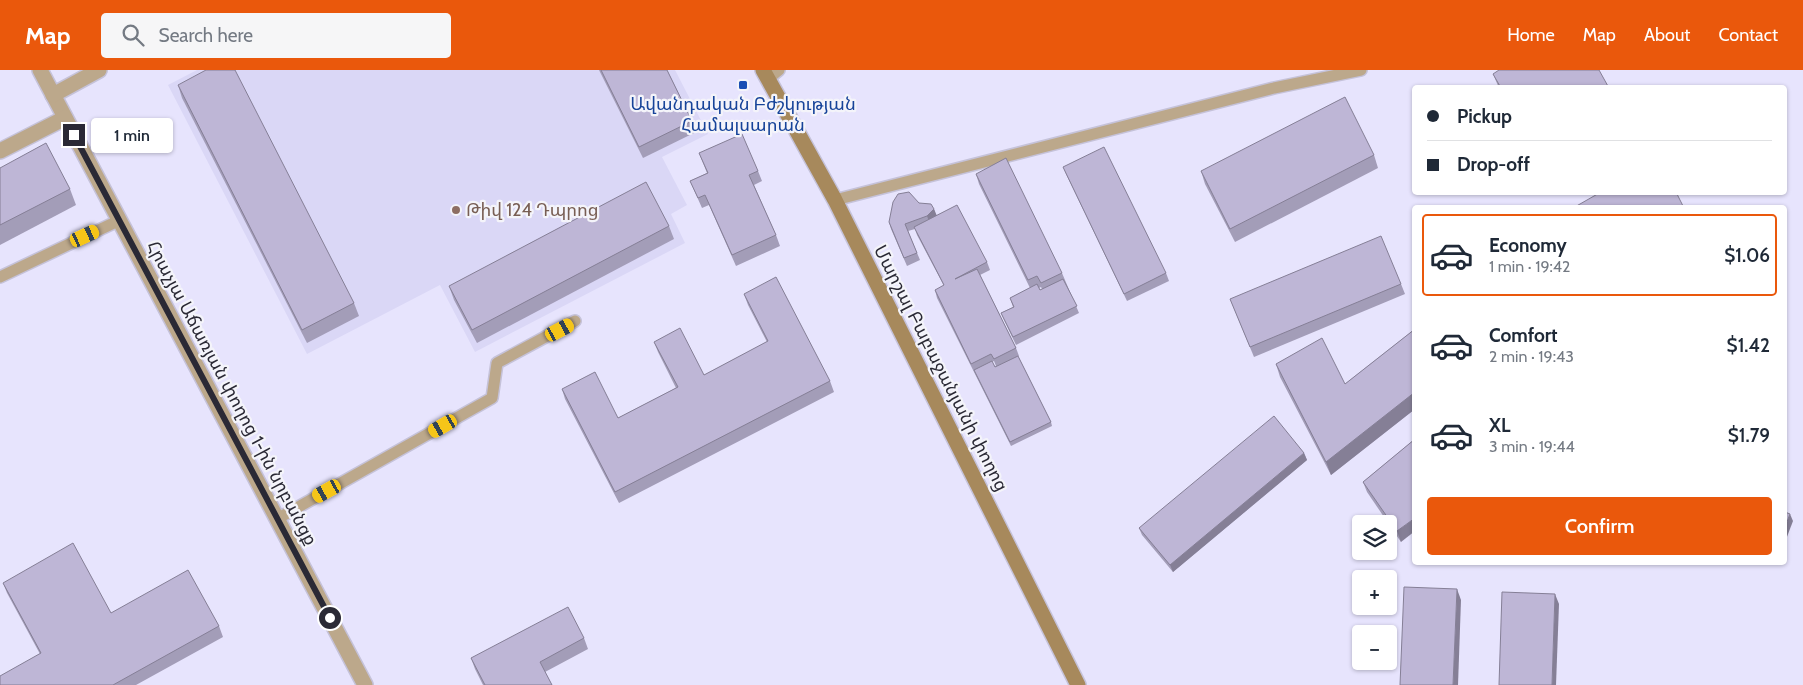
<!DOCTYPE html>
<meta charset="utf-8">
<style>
body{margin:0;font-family:Cabin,"Noto Sans Armenian",sans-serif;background:#f6f6f7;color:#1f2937;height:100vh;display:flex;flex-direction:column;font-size:19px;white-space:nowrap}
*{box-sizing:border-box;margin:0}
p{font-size:16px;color:#747a83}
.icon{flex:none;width:28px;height:28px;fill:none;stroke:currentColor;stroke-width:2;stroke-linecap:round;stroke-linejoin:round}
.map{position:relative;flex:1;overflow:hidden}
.panel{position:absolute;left:1412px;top:135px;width:375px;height:360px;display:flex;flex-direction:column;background:#fff;border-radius:5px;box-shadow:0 1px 4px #0004}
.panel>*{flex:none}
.guide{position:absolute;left:1412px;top:15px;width:375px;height:110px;border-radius:5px;box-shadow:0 1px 4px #0004;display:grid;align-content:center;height:110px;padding:0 15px;background:#fff}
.buttons{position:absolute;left:1352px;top:445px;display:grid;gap:10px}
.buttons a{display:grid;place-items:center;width:45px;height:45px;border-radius:5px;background:#fff;box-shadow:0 1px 4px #0004;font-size:25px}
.end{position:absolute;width:22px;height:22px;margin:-11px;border:6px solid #2a2935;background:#fff;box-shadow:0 0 0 2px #fff}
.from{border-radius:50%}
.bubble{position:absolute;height:35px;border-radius:5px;background:#fff;box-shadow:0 1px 4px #0004;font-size:16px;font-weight:600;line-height:35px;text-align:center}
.car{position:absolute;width:15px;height:30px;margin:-15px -8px;border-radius:6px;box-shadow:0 0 4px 1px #0007;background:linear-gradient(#f5c518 24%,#345 0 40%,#f5c518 0 76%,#345 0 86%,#f5c518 0)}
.guide b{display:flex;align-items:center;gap:18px;height:48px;font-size:19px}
.guide b+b{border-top:1px solid #e0e1e3}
.guide i{width:12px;height:12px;background:#1f2937}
ul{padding:9px 0 0;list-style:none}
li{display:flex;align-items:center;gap:15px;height:82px;margin:0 10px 8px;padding:0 5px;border:2px solid transparent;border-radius:5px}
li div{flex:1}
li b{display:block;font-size:19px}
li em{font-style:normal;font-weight:600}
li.on{border-color:#ea580c}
li>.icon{width:45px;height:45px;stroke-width:1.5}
.button{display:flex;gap:10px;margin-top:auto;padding:10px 15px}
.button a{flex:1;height:58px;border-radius:5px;background:#ea580c;color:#fff;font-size:20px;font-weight:600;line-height:58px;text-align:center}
header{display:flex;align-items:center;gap:30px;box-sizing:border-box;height:70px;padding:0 25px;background:#ea580c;color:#fff}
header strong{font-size:24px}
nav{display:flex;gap:28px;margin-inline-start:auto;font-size:18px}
.search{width:350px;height:45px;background:#f6f6f7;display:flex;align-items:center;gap:12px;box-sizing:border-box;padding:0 18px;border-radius:5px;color:#747a83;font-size:19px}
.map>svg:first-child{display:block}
.built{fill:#dad7f6}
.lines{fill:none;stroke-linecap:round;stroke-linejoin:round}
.service-casing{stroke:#c5c2d9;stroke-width:14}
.minor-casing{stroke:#c5c2d9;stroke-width:18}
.secondary-casing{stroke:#c5c2d9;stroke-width:18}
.service{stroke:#bca88b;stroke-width:11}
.minor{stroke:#bca88b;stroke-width:15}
.secondary{stroke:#a7895c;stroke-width:15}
.wall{fill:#a39db8;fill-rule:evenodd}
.shaded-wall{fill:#857f96}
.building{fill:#beb6d6;stroke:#857f96}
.route{stroke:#2a2935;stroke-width:6}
.transit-dot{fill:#1a4fb4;stroke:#f4f4fa;stroke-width:2}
.education-dot{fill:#8d6e63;stroke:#f4f4fa;stroke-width:2}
.labels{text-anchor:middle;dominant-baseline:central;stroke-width:4.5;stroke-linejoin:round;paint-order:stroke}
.transit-label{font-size:18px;fill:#164399;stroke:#f4f4fa}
.education-label{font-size:18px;fill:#785e54;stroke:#f4f4fa;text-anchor:start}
.street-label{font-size:18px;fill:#2a2935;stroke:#f4f4fa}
</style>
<header>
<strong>Map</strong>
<div class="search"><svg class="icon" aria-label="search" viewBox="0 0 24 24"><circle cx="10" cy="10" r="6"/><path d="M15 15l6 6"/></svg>Search here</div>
<nav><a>Home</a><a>Map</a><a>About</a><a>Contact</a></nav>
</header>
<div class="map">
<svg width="1803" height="615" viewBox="0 0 1803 615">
<rect width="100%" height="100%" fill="#e7e4fd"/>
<!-- built -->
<polygon class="built" points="197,0 675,0 708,64 662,87 687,135 671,144 685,173 475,282 440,215 307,284 168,15"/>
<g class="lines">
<defs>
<g id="service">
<polyline points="768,9 779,0"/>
<polyline points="835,130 1274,18 1361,0"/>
<polyline points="0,207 120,150"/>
<polyline points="277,449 492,328 497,293 575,251"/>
</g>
<g id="minor">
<polyline points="40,0 365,615"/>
<polyline points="53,25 99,0"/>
<polyline points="0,81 65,48"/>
</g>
<polyline id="secondary" points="763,0 835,130 1078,615"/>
</defs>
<!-- service casing -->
<use href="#service" class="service-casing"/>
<!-- minor casing -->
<use href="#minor" class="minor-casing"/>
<!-- secondary casing -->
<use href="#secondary" class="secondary-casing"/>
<!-- service -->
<use href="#service" class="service"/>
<!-- minor -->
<use href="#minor" class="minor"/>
<!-- secondary -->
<use href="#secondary" class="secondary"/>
</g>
<!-- wall -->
<g class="wall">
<polygon points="599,0 667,0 692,51 696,62 643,88"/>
<polygon points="1493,4 1609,18 1499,18"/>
<polygon points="178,15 354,233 359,246 307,273 182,28"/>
<polygon points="699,83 758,101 762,111 754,115 776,165 780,176 736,196 709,135 702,138 690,111 707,103"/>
<polygon points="1374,85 1378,98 1235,172 1205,114 1201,101"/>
<polygon points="1063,97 1166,203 1169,211 1127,231 1066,104"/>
<polygon points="0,98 70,119 76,135 0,175"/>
<path d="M976,104l86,99 17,40 -63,32 -12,-25 -3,-7 12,-6 -3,-9 20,-10 -51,-104zM1041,217l1,2 -2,1 -1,-2z"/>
<path d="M919,133l15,6 2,7 51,46 3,8 -10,5 36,73 3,8h-1l33,66 1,4 -41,20 -74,-148 -2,-8 9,-4 -27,-51 -2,-6 -7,2 12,29 -13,6 -16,-37 -2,-7zM994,291l2,5 -1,1 -3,-5z"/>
<polygon points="669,156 674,169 477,273 454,230 449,216"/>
<polygon points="1401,214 1405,224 1254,287 1230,229"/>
<polygon points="744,224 830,311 834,322 619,433 565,329 562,319 618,348 676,318 658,282 654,272 704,305 767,272 748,235"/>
<polygon points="1415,259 1415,339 1331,405 1280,307 1276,294 1345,314"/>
<polygon points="1415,369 1401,472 1367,422 1363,412"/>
<polygon points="1304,383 1307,390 1173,502 1142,465 1139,458"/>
<polygon points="3,513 111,543 219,556 223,567 136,615 0,615 40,584 7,523"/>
<polygon points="584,568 588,579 545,602 552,615 483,615 475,599 471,588"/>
</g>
<!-- shaded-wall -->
<g class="shaded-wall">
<polygon points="934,139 937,146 930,154 927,146"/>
<polygon points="1415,322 1415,339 1331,405 1326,392"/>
<polygon points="1304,383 1307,390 1173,502 1170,495"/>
<polygon points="1790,444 1793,451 1785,472 1785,457"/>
<polygon points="1415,448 1415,461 1401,472 1397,461"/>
<polygon points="1457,519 1461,530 1458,615 1453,615"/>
<polygon points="1555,524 1559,534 1556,615 1552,615"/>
</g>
<!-- building -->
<g class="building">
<polygon points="206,0 235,0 354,233 302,260 178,15"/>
<polygon points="601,0 667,0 692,51 639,77"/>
<polygon points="1499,0 1599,0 1609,18 1501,18 1493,4"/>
<polygon points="1345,27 1374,85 1230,159 1201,101"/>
<polygon points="742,64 758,101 749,105 776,165 732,185 705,125 698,128 690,111 708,103 699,83"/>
<polygon points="46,73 70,119 0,155 0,98"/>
<polygon points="1104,77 1166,203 1124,224 1063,97"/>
<polygon points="1006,88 1062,203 1041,213 1037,206 1028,210 976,104"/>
<polygon points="646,112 669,156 472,260 449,216"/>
<polygon points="909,122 919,133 931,134 934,139 927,146 905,154 917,183 904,188 889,152 893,132 898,124"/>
<polygon points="1601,122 1676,122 1684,138 1573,138"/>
<polygon points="957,135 987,192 955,209 977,199 1016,278 994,289 991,284 971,294 935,220 944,215 914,157"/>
<polygon points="1381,166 1401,214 1250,277 1230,229"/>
<polygon points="776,207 830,311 615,422 562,319 595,302 618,348 678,317 654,272 680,258 704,305 768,271 744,224"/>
<polygon points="1063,209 1077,236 1013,267 1001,243 1014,237 1010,228 1037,214 1040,220"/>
<polygon points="1415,259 1415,322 1326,392 1276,294 1322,268 1345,314"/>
<polygon points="1018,286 1051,352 1010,372 974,300 992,291 995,297"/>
<polygon points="1274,346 1304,383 1170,495 1139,458"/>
<polygon points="1415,369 1415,448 1397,461 1363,412"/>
<polygon points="1785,442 1790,444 1785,457"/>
<polygon points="73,473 111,543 188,500 219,556 113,615 0,615 0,606 41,583 3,513"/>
<polygon points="1404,517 1457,519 1453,615 1400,615"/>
<polygon points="1502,522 1555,524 1552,615 1499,615"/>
<polygon points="568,537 584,568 540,592 552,615 485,615 471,588"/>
</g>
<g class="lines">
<!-- route -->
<polyline class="route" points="74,65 330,548"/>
</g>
<!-- markers -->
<rect class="transit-dot" x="738" y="10" width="10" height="10" rx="2.5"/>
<circle class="education-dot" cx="456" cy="140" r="5"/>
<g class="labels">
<!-- transit labels -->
<g class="transit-label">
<text x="743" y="34">Ավանդական Բժշկության<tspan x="743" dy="21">Համալսարան</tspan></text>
</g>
<!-- education labels -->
<g class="education-label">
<text x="466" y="140">Թիվ 124 Դպրոց</text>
</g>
<!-- street labels -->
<g class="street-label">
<text transform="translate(941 298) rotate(63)">Մարշալ Բաբաջանյանի փողոց</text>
<text transform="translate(232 323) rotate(62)">Հրաչյա Աճառյան փողոց 1-ին նրբանցք</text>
</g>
</g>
</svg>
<div class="buttons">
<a><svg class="icon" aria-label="layers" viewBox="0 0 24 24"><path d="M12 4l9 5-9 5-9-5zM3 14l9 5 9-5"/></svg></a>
<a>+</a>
<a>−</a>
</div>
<i class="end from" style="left:330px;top:548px"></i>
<i class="end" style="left:74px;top:65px"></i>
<div class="bubble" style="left:91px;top:48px;width:82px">1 min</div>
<i class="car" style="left:85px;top:166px;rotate:65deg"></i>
<i class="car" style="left:560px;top:260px;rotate:62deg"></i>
<i class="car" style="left:443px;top:356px;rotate:240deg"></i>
<i class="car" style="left:327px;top:421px;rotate:241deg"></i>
<div class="guide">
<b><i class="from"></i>Pickup</b>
<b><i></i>Drop-off</b>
</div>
<section class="panel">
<ul>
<li class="on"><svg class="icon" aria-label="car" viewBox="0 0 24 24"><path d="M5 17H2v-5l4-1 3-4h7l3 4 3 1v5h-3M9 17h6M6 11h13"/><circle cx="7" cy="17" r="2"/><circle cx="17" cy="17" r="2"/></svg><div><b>Economy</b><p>1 min · 19:42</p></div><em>$1.06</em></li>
<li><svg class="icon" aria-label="car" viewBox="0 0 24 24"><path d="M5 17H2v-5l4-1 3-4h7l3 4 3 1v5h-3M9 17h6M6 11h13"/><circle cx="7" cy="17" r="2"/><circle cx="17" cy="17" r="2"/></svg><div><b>Comfort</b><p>2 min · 19:43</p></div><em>$1.42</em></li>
<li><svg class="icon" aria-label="car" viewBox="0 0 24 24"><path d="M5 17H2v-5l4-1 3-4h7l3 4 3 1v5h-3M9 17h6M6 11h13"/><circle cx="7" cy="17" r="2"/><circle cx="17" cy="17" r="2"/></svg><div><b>XL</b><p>3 min · 19:44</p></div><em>$1.79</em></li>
</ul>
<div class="button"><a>Confirm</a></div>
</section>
</div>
